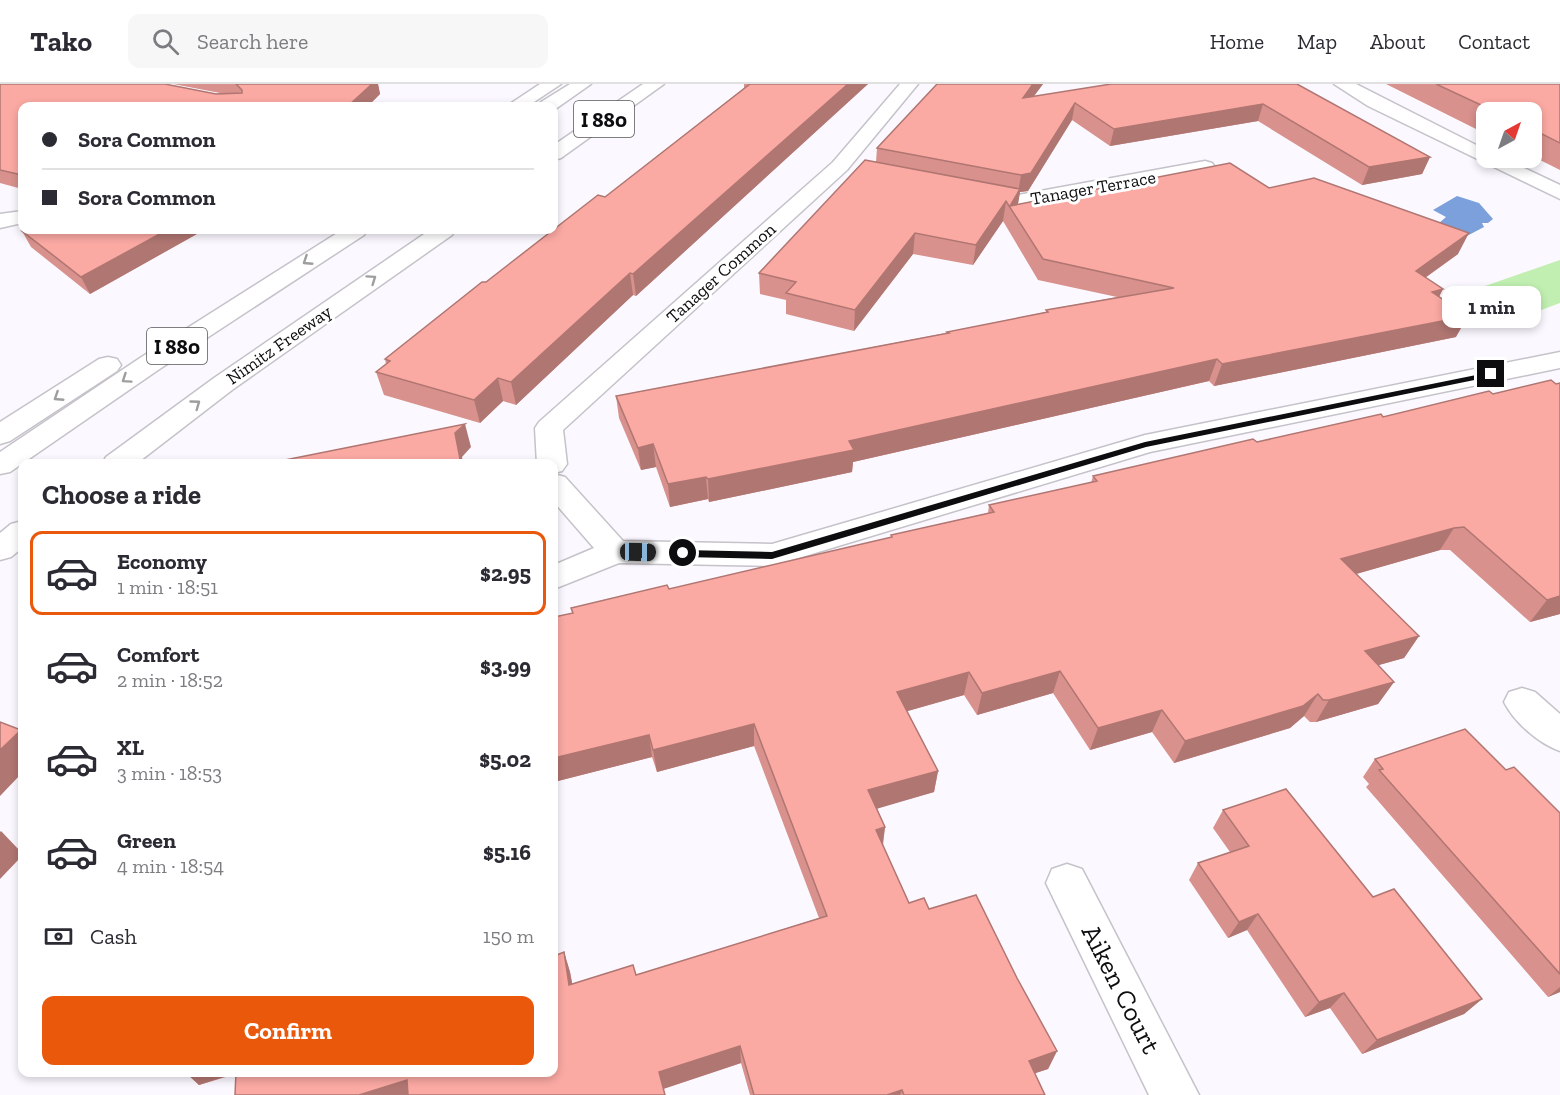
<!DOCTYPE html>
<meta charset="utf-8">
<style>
body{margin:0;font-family:"Zilla Slab",serif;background:#f7f7f7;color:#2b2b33;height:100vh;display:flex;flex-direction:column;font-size:22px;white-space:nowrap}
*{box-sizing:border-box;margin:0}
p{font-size:20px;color:#7c7c81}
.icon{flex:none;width:33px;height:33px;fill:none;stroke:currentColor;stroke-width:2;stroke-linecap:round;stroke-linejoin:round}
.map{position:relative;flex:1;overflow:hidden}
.details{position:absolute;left:18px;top:375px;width:540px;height:618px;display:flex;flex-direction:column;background:#fff;border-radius:12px;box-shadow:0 3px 9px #0003}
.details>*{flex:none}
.guide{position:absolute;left:18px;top:18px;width:540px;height:132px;border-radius:12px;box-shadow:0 3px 9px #0003;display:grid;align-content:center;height:132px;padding:0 24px;background:#fff}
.needle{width:39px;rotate:40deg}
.controls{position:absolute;left:1476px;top:18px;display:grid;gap:12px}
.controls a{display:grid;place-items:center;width:66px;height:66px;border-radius:12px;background:#fff;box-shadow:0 3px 9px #0003;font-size:30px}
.end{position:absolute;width:27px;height:27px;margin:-14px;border:8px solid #0d0c0e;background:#fff;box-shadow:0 0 0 3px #fff}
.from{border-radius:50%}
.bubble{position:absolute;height:42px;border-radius:12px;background:#fff;box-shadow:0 3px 9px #0003;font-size:20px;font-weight:700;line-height:42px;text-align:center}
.car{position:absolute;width:18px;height:36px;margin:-18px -9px;border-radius:8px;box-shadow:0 0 4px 2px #0007;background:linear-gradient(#222 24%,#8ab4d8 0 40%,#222 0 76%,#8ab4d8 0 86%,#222 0)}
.guide b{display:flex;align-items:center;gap:21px;height:57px;font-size:22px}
.guide b+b{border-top:2px solid #e1e1e2}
.guide i{width:15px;height:15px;background:#2b2b33}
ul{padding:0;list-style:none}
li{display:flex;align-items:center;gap:18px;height:84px;margin:0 12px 9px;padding:0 12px;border:3px solid transparent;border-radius:12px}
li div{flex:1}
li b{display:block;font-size:22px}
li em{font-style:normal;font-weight:700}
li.active{border-color:#ea580c}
li>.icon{width:54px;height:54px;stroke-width:1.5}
h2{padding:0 24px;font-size:27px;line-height:72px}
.pay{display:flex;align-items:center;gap:15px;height:66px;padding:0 24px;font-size:22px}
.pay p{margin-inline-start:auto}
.button{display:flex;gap:12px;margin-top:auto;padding:12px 24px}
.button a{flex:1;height:69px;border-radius:12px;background:#ea580c;color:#fff;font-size:24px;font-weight:700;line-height:69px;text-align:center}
header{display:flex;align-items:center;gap:36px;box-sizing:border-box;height:84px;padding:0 30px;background:#fff;border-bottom:2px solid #e1e1e2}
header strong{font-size:28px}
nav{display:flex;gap:33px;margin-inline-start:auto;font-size:21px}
.search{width:420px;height:54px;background:#f7f7f7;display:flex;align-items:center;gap:15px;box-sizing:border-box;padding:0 21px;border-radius:12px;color:#7c7c81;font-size:22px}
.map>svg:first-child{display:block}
.green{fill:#c0efb1}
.water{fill:#7ba0dc}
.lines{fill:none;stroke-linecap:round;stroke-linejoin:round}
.street-casing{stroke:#c5c2c9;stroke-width:3}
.highway-casing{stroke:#c5c2c9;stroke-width:3}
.street{fill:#fff;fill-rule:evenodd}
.highway{fill:#fff;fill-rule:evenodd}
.wall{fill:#d8918c}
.shaded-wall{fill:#b07672}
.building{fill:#fba9a3;stroke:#b07672;stroke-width:1.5}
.oneway{stroke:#9e9e9f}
.route{fill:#0d0c0e}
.labels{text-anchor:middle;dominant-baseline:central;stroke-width:6;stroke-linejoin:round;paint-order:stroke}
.far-street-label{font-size:18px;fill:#0d0c0e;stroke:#fff}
.shield{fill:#fff;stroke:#565556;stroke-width:1.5}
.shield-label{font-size:21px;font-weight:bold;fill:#0d0c0e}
.near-street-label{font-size:27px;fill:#0d0c0e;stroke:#fff}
</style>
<header>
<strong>Tako</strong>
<div class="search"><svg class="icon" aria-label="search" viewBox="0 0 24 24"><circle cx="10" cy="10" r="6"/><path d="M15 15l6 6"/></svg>Search here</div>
<nav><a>Home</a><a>Map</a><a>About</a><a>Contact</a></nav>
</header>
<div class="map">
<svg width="1560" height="1011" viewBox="0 0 1560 1011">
<rect width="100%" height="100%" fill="#fbf9ff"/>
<!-- green -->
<polygon class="green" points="1560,176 1560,219 1536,228 1485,202"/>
<!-- water -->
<polygon class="water" points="1457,112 1479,119 1493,135 1488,139 1482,139 1484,143 1465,153 1438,140 1446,133 1433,126"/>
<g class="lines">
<defs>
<g id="street">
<polygon points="900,0 918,0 847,86 563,346 567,380 562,387 554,389 554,380 537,380 535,344 539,338 833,78"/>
<polygon points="1334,0 1356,0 1486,66 1486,74 1503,74 1560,101 1560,115 1368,22"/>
<polygon points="1205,77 1212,79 1215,83 1212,87 1018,123 968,113 965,109 968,105 975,103 1018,111"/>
<polygon points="22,127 22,139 0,144 0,130"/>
<polygon points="1560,268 1560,284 1150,368 772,482 619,479 554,505 554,481 594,464 554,418 554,390 565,393 623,457 772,460 1145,351"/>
<path d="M1522,604l13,4 25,22v37c-21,-7 -46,-29 -56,-49l5,-10z"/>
<polygon points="1067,780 1082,785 1199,1011 1149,1011 1046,799 1052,785"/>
</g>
<g id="highway">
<polygon points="540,0 561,0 528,22 507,22"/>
<polygon points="570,0 591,0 554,26 554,22 538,22 541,18"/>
<polygon points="643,0 664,0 561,74 554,76 554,61"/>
<polygon points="342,146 367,146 364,151 158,286 10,388 0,390 0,368 140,274"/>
<polygon points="430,146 455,146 452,151 232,306 136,380 102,380 106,373 214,294"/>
<polygon points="108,273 117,275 121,281 117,287 10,357 0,360 0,338 99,275"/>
<polygon points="22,437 22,464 11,473 0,476 0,449 11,440"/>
</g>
</defs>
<!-- street casing -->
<use href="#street" class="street-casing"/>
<!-- highway casing -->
<use href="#highway" class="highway-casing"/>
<!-- street -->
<use href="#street" class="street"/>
<!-- highway -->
<use href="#highway" class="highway"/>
</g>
<!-- wall -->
<g class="wall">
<polygon points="0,0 216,10 220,9 173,0 378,0 380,10 368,22 22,22 22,105 0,99"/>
<polygon points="744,0 868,0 636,212 633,211 516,321 503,317 480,339 384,311 376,288 386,280 385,275 486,198 605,113 744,4"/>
<polygon points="937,0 1043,0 1033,13 1297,0 1430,73 1422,90 1362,101 1258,37 1110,62 1072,36 1028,107 1020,108 1018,120 1269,104 1458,170 1425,194 1443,205 1439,212 1456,253 1214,302 1209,297 853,378 852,388 709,418 708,415 670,423 656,383 641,386 619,334 616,312 946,249 947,248 1046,228 1046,226 1117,213 1038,196 1003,137 973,181 913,170 854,247 786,230 786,216 760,210 759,189 876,78 877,64"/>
<polygon points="1386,0 1560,0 1560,86 1532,72 1532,28 1486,28 1486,50"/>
<polygon points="31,146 204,146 90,210 31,163 22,147"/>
<polygon points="1551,296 1556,300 1560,299 1560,530 1530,538 1450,466 1440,466 1356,490 1419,552 1404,574 1378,581 1394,598 1378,620 1316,638 1310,638 1304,632 1290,644 1174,679 1152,648 1090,666 1053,609 977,631 964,611 907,627 938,687 934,708 877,724 885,743 883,762 909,819 924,814 929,825 976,811 1017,894 1057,967 1048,985 1035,989 1045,1011 750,1011 741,979 663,1005 665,1011 235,1011 236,990 199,1001 185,988 554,988 554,872 564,868 570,888 572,900 633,881 636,891 819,834 754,662 657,688 652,673 554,698 554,533 573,529 571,524 667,501 669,505 891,454 891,451 988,429 989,421 1091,399 1093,392 1184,371 1253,355 1257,358 1381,330 1383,333 1489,307 1493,310"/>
<polygon points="1375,675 1506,686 1560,729 1560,908 1548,913 1366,703 1369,700 1363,693"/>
<polygon points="1223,726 1373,813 1482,915 1464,930 1362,970 1330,924 1305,933 1247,846 1228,854 1189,796 1198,779 1230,768 1213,744"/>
</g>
<!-- shaded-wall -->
<g class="shaded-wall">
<polygon points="372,0 378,0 380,10 368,22 348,22"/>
<polygon points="848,0 868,0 636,212 633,190"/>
<polygon points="1033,0 1043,0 1020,31 1023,14"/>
<polygon points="1075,19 1072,36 1028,107 1020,108 1017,125 1010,122 1018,109 1021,91"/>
<polygon points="1263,20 1258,37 1110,62 1114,45"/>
<polygon points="1430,73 1422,90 1362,101 1369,83"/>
<polygon points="1006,117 1003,137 973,181 976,161"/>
<polygon points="167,146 204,146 90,210 81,193"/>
<polygon points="915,149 913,170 854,247 855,226"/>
<polygon points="1469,149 1458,170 1405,208 1416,187"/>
<polygon points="630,189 633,211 516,321 511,298"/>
<polygon points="1443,205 1432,227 1432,208"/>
<polygon points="1468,232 1456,253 1214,302 1222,280"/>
<polygon points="1217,275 1209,297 853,378 852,388 709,418 708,395 849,357"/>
<polygon points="498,294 503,317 480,339 474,316"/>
<polygon points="465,340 471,363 462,373 463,380 461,380 455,349"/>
<polygon points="653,360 656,383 641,386 638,364"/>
<polygon points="706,393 708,415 670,423 668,400"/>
<polygon points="1454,444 1440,466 1328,498 1341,475"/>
<polygon points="1560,512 1560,530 1530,538 1547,516"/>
<polygon points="1419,552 1404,574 1351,589 1365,567"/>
<polygon points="1060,587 1053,609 977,631 982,609"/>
<polygon points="969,588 964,611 894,631 897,608"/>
<polygon points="1394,598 1378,620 1316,638 1329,616"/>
<polygon points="1318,610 1304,632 1290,644 1174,679 1185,657"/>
<polygon points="1162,626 1152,648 1090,666 1098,644"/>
<polygon points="754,640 754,662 657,688 653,666"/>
<polygon points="21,646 22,647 22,689 0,712 0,666"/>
<polygon points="649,651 652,673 554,698 554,674"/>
<polygon points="938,687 934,708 866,728 868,706"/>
<polygon points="885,743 882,764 876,746"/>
<polygon points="1,747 22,769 22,772 0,795 0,748"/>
<polygon points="1258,830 1247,846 1228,854 1239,838"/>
<polygon points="564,868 570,888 576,919 569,901"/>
<polygon points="1560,903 1560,908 1548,913"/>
<polygon points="1344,909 1330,924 1305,933 1319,918"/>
<polygon points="1482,915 1464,930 1362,970 1377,956"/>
<polygon points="740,962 741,979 663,1005 659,988"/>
<polygon points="1057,967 1048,985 1021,994 1029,977"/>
<polygon points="185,988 239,988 199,1001"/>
<polygon points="407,996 418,1011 359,1011"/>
<polygon points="902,1006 900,1011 887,1011"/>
</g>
<!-- building -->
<g class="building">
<polygon points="0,0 165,0 216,10 242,9 242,6 236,0 372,0 348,22 22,22 22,91 0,86"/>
<polygon points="750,0 848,0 633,190 630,189 511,298 498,294 474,316 376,288 390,277 385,275 482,198 486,198 598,111 605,113"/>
<polygon points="937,0 1033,0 1023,14 1111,0 1297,0 1430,73 1369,83 1263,20 1114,45 1075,19 1031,89 1021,91 877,64"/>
<polygon points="1436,0 1560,0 1560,59 1532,45 1532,28 1496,28"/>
<polygon points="865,76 1020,105 1010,122 1230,79 1269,104 1314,94 1469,149 1416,187 1443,205 1432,208 1468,232 1222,280 1217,275 849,357 854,366 708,395 706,393 668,400 653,360 638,364 616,312 949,249 947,248 1048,228 1046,226 1174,204 1043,175 1006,117 976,161 915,149 855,226 786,209 796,198 759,189"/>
<polygon points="31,146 167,146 81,193 22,147"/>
<polygon points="1551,296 1556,300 1560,299 1560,512 1547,516 1464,443 1454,444 1341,475 1419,552 1365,567 1394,598 1329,616 1323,616 1318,610 1303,622 1185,657 1162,626 1098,644 1060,587 982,609 969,588 897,608 938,687 868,706 885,743 876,746 909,819 924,814 929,825 976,811 1017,894 1057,967 1029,977 1045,1011 904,1011 902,1006 887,1011 754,1011 740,962 659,988 665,1011 408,1011 407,996 359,1011 235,1011 236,988 554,988 554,872 564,868 569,901 633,881 636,891 827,832 754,640 653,666 649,651 554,674 554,533 573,529 571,524 667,501 669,505 892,453 891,451 994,428 989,421 1097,397 1093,392 1253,355 1257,358 1381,330 1383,333 1489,307 1493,310"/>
<polygon points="465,340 455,349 461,380 265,380"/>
<polygon points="0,638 21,646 0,666"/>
<polygon points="1465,645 1506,686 1514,683 1560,729 1560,890 1379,686 1383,685 1375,675"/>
<polygon points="1286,705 1373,813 1394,805 1482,915 1377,956 1344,909 1319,918 1258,830 1239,838 1198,779 1249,762 1223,726"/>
</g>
<!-- one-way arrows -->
<defs><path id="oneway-chevron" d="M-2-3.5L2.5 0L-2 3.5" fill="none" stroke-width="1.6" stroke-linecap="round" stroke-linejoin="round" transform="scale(1.5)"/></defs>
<g class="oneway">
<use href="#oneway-chevron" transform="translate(307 177) rotate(147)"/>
<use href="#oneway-chevron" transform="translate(372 195) rotate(-35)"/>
<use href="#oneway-chevron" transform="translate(126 295) rotate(146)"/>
<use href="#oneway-chevron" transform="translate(58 313) rotate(147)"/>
<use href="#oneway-chevron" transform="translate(196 320) rotate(-36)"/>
</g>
<!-- route -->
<polygon class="route" points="1491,288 1494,289 1494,292 1146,363 772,475 683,473 678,469 683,466 772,468 1145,358"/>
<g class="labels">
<!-- far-street labels -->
<g class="far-street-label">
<text transform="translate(1093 104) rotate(-10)">Tanager Terrace</text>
<text transform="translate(721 189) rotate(-42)">Tanager Common</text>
<text transform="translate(279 261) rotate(-35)">Nimitz Freeway</text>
</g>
<!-- shield labels -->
<g class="shield">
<rect x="574" y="17" width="60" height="36" rx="4.5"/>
<rect x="147" y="244" width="60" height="36" rx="4.5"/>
</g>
<g class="shield-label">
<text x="604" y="35">I 880</text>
<text x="177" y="262">I 880</text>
</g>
<!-- near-street labels -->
<g class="near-street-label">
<text transform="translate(1121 905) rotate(63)">Aiken Court</text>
</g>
</g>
</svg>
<div class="controls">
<a><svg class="needle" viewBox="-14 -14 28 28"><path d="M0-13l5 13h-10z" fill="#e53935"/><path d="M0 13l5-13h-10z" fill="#7c7c81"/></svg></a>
</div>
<i class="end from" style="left:683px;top:469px"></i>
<i class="end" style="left:1491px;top:290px"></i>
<div class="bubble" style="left:1442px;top:202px;width:99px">1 min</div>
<i class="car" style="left:638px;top:468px;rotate:91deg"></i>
<div class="guide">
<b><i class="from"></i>Sora Common</b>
<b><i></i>Sora Common</b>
</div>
<section class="details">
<h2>Choose a ride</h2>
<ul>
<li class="active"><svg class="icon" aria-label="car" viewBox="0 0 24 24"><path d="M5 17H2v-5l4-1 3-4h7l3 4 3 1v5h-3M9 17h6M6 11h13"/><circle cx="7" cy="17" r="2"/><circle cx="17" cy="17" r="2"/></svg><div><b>Economy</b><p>1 min · 18:51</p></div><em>$2.95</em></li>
<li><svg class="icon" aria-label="car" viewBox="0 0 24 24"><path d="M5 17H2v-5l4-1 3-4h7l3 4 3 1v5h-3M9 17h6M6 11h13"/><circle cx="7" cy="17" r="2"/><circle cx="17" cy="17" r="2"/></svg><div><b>Comfort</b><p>2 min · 18:52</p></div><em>$3.99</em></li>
<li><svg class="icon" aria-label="car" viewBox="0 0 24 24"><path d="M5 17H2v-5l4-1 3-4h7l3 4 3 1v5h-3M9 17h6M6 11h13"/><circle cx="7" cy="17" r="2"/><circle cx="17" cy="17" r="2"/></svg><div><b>XL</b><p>3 min · 18:53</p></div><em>$5.02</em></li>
<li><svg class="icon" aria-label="car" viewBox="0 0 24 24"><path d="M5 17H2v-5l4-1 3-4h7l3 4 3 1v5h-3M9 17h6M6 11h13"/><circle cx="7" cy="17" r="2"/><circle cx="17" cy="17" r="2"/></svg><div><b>Green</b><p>4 min · 18:54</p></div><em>$5.16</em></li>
</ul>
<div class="pay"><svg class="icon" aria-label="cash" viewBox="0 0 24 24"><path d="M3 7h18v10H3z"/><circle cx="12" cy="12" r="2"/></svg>Cash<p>150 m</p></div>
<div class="button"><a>Confirm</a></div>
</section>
</div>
